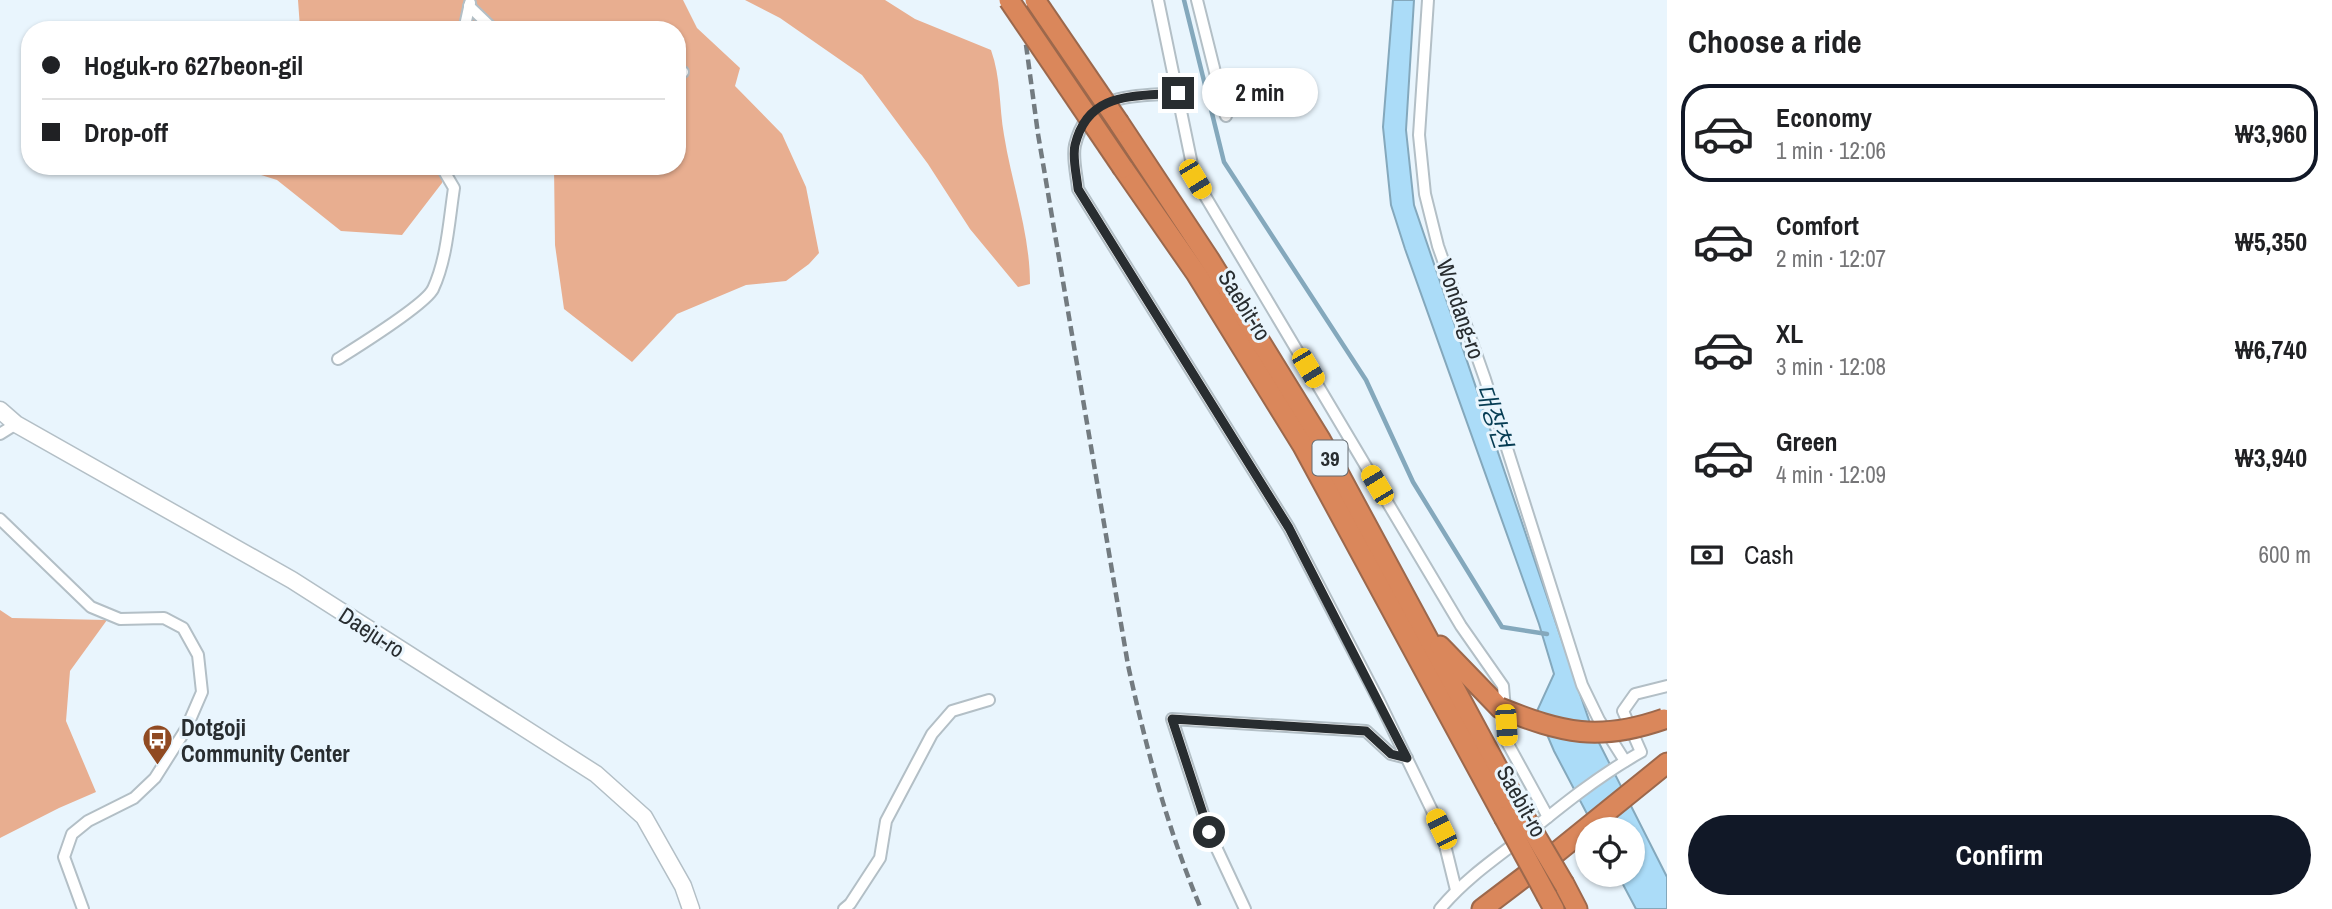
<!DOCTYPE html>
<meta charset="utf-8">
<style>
body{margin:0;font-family:"Archivo Narrow","Noto Sans KR",sans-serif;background:#f6f6f6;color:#202124;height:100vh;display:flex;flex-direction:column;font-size:26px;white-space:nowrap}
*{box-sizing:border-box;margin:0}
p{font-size:23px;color:#757577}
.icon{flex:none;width:38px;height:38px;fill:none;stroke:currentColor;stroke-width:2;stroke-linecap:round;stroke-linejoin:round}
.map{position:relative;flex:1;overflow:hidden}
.side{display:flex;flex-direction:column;background:#fff;width:665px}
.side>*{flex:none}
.guide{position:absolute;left:21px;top:21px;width:665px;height:154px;border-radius:28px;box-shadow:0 2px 5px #0004;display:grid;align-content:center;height:154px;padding:0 21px;background:#fff}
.fabs{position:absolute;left:1575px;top:817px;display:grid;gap:14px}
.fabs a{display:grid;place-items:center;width:70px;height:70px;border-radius:50%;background:#fff;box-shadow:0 2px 5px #0004;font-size:35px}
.end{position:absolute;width:32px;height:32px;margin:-16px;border:9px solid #282d30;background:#fff;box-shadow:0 0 0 4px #fff}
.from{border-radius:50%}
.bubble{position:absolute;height:49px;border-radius:24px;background:#fff;box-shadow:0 2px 5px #0004;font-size:23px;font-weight:700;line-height:49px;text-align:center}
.car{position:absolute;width:21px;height:42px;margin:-21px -10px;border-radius:9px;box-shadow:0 0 5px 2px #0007;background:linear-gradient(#f5c518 24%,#345 0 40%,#f5c518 0 76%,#345 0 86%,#f5c518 0)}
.guide b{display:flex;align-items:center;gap:24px;height:66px;font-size:26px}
.guide b+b{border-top:2px solid #e0e0e0}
.guide i{width:18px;height:18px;background:#202124}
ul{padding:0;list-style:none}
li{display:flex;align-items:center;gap:21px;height:98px;margin:0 14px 10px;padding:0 7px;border:4px solid transparent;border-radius:28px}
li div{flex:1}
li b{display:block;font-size:26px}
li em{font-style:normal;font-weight:700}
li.on{border-color:#111827}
li>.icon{width:63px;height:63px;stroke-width:1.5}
h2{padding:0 21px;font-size:32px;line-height:84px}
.pay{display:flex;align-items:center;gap:18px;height:77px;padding:0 21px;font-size:26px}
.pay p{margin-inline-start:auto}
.primary-button{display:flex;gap:14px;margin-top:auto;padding:14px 21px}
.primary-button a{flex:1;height:80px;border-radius:42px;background:#111827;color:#fff;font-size:28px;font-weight:700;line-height:80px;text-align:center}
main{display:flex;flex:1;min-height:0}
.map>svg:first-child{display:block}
.forest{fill:#e8ae90}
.water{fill:#abdcf8;stroke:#84a8bc;stroke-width:2}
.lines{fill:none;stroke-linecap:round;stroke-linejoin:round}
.stream{stroke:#84a8bc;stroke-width:4.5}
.street-casing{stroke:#b3bfc6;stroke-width:14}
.secondary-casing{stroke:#b3bfc6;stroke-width:19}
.highway-casing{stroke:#9c684c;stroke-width:23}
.street{stroke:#fff;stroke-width:10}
.secondary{stroke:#fff;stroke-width:16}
.highway{stroke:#da875b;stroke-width:19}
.rail{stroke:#737b80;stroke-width:4.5;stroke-dasharray:10 5;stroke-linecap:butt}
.highway-bridge-casing{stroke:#9c684c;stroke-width:23;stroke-linecap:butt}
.highway-bridge{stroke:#da875b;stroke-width:19}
.route{stroke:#282d30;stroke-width:9}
.labels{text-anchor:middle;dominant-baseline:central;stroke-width:6;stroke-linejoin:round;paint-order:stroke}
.shield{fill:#e9f5fd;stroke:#62696e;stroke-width:2}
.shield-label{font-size:21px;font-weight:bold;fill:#282d30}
.street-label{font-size:23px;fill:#282d30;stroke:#e9f5fd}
.poi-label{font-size:23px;font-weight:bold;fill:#282d30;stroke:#e9f5fd;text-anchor:start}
.water-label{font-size:24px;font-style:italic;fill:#063c53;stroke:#e9f5fd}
</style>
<main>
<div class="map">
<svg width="1667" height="909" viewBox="0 0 1667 909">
<rect width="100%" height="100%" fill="#e9f5fd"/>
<!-- forest -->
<g class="forest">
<polygon points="298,0 683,0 697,28 740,68 735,86 782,134 806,187 819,253 809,264 786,281 746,285 677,314 632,362 564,309 555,245 554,166 677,166 677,30 298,30 300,28"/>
<path d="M745,0h140l30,19 76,31c10,28 8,56 13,85 8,50 26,98 26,149l-12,3 -48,-58 -42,-65 -66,-89 -82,-57z"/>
<polygon points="245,166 446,166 442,183 402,235 341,231 277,180 248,171"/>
<polygon points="0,610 12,618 107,620 70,671 66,721 96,792 59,808 0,838"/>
</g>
<!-- water -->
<polygon class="water" points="1393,0 1414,0 1406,130 1414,205 1592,729 1667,877 1667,909 1636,909 1618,875 1633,875 1633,830 1595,829 1554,751 1537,711 1554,674 1539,624 1405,249 1391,205 1383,127"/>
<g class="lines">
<!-- stream -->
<polyline class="stream" points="1184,0 1224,162 1366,380 1413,482 1502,627 1547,634"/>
<defs>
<g id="street">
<polyline points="1158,0 1195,179 1461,626 1503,686 1508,744 1548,817"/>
<polyline points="1197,0 1226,116"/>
<polyline points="1428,0 1419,135 1425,194 1438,246 1485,379 1582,685 1599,720 1625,761"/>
<polyline points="469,6 494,30"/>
<polyline points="464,30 470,3"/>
<polyline points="677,75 683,72"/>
<path d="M1178,93c-45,4 -90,-2 -103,52 -3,13 2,31 3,44l211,339 90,173 62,128 15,61"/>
<path d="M338,359c19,-12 87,-54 95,-70 14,-30 16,-68 21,-101l-13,-22"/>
<polyline points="0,434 16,424"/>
<polyline points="0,519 91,607 120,619 164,618 183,628 198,655 202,692 186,729 155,778 134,798 88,821 72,834 64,857 83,909"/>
<polyline points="844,909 850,904 880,858 886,821 932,734 952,711 989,700"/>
<polyline points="1245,909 1209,832 1172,719 1366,731 1391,754 1407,758"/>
<path d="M1440,909c23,-28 53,-49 82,-71 38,-31 76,-62 119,-86l-18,-41 12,-17 32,-8"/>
</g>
<polyline id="secondary" points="0,410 16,424 292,580 596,774 644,817 683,886 691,909"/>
<g id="highway">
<polyline points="1119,123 1209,259 1320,439 1518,806"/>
<polyline points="1123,168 1196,273 1303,446 1504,817"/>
<polyline points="1440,646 1500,708"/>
<polyline points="1564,884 1577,909"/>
<polyline points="1547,896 1554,909"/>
<polyline points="1482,909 1557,852 1667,763"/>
</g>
</defs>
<!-- street casing -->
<use href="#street" class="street-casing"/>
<!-- secondary casing -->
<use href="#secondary" class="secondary-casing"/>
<!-- highway casing -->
<use href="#highway" class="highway-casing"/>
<!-- street -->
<use href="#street" class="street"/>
<!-- secondary -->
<use href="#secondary" class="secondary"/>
<!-- highway -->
<use href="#highway" class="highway"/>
<!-- rail -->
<path class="rail" d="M1020,0l18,134 90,531c18,83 40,165 73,244"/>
<defs>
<g id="highway-bridge">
<polyline points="1009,0 1123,168"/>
<polyline points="1035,0 1119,123"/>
<path d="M1500,708c63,25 98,34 164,11"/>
<polyline points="1518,806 1564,884"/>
<polyline points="1504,817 1547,896"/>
</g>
</defs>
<!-- highway-bridge casing -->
<use href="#highway-bridge" class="highway-bridge-casing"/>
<!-- highway-bridge -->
<use href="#highway-bridge" class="highway-bridge"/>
</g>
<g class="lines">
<!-- route -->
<path class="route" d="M1178,93c-45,4 -90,-2 -103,52 -3,13 2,31 3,44l211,339 118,230 -16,-4 -25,-23 -194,-12 37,113"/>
</g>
<!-- icons -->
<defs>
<symbol id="bus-pin" viewBox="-11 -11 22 30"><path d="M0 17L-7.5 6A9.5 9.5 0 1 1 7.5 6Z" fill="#904a22" stroke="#e9f5fd"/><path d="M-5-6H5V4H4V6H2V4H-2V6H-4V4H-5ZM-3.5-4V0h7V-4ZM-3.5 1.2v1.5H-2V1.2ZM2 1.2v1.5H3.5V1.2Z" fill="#fff"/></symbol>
</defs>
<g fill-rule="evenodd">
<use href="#bus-pin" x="140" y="722" width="35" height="47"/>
</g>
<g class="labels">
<!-- shield labels -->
<rect class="shield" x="1312.5" y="440.5" width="35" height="35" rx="5"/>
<g class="shield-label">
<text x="1330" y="458">39</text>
</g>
<!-- street labels -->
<g class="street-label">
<text transform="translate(1245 305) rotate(58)">Saebit-ro</text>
<text transform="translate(1461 309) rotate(71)">Wondang-ro</text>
<text transform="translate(372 632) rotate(33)">Daeju-ro</text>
<text transform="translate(1522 801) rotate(61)">Saebit-ro</text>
</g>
<!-- poi labels -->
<g class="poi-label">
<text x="181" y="727">Dotgoji<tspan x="181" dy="26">Community Center</tspan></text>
</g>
<!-- water labels -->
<g class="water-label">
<text transform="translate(1494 416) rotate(71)">대장천</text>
</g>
</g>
</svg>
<div class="fabs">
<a><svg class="icon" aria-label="locate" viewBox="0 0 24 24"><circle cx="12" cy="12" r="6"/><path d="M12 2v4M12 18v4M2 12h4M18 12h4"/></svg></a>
</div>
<i class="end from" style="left:1209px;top:832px"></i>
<i class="end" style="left:1178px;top:93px"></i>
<div class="bubble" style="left:1202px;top:68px;width:116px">2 min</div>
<i class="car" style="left:1195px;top:179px;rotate:149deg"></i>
<i class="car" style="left:1308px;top:368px;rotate:149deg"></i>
<i class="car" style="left:1377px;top:485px;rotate:329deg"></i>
<i class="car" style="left:1506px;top:725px;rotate:176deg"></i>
<i class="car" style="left:1441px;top:829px;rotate:334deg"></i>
<div class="guide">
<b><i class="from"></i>Hoguk-ro 627beon-gil</b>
<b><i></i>Drop-off</b>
</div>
</div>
<section class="side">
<h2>Choose a ride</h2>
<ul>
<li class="on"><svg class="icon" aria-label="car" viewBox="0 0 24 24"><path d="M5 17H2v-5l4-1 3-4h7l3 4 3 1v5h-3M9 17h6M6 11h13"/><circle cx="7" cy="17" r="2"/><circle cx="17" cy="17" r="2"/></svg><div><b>Economy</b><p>1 min · 12:06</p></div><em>₩3,960</em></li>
<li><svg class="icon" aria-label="car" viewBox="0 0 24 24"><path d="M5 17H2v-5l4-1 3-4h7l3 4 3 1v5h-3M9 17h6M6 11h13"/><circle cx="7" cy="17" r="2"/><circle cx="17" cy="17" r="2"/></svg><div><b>Comfort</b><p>2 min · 12:07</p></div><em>₩5,350</em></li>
<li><svg class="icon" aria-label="car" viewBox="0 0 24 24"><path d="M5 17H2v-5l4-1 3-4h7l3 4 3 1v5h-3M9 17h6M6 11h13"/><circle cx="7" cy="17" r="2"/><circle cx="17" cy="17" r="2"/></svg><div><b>XL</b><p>3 min · 12:08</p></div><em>₩6,740</em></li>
<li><svg class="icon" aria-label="car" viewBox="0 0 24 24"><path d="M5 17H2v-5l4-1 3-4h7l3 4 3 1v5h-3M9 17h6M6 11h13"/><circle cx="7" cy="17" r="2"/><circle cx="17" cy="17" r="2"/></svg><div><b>Green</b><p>4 min · 12:09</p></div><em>₩3,940</em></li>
</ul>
<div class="pay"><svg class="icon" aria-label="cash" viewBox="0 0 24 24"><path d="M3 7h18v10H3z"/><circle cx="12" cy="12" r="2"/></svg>Cash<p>600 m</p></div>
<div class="primary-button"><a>Confirm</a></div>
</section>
</main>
